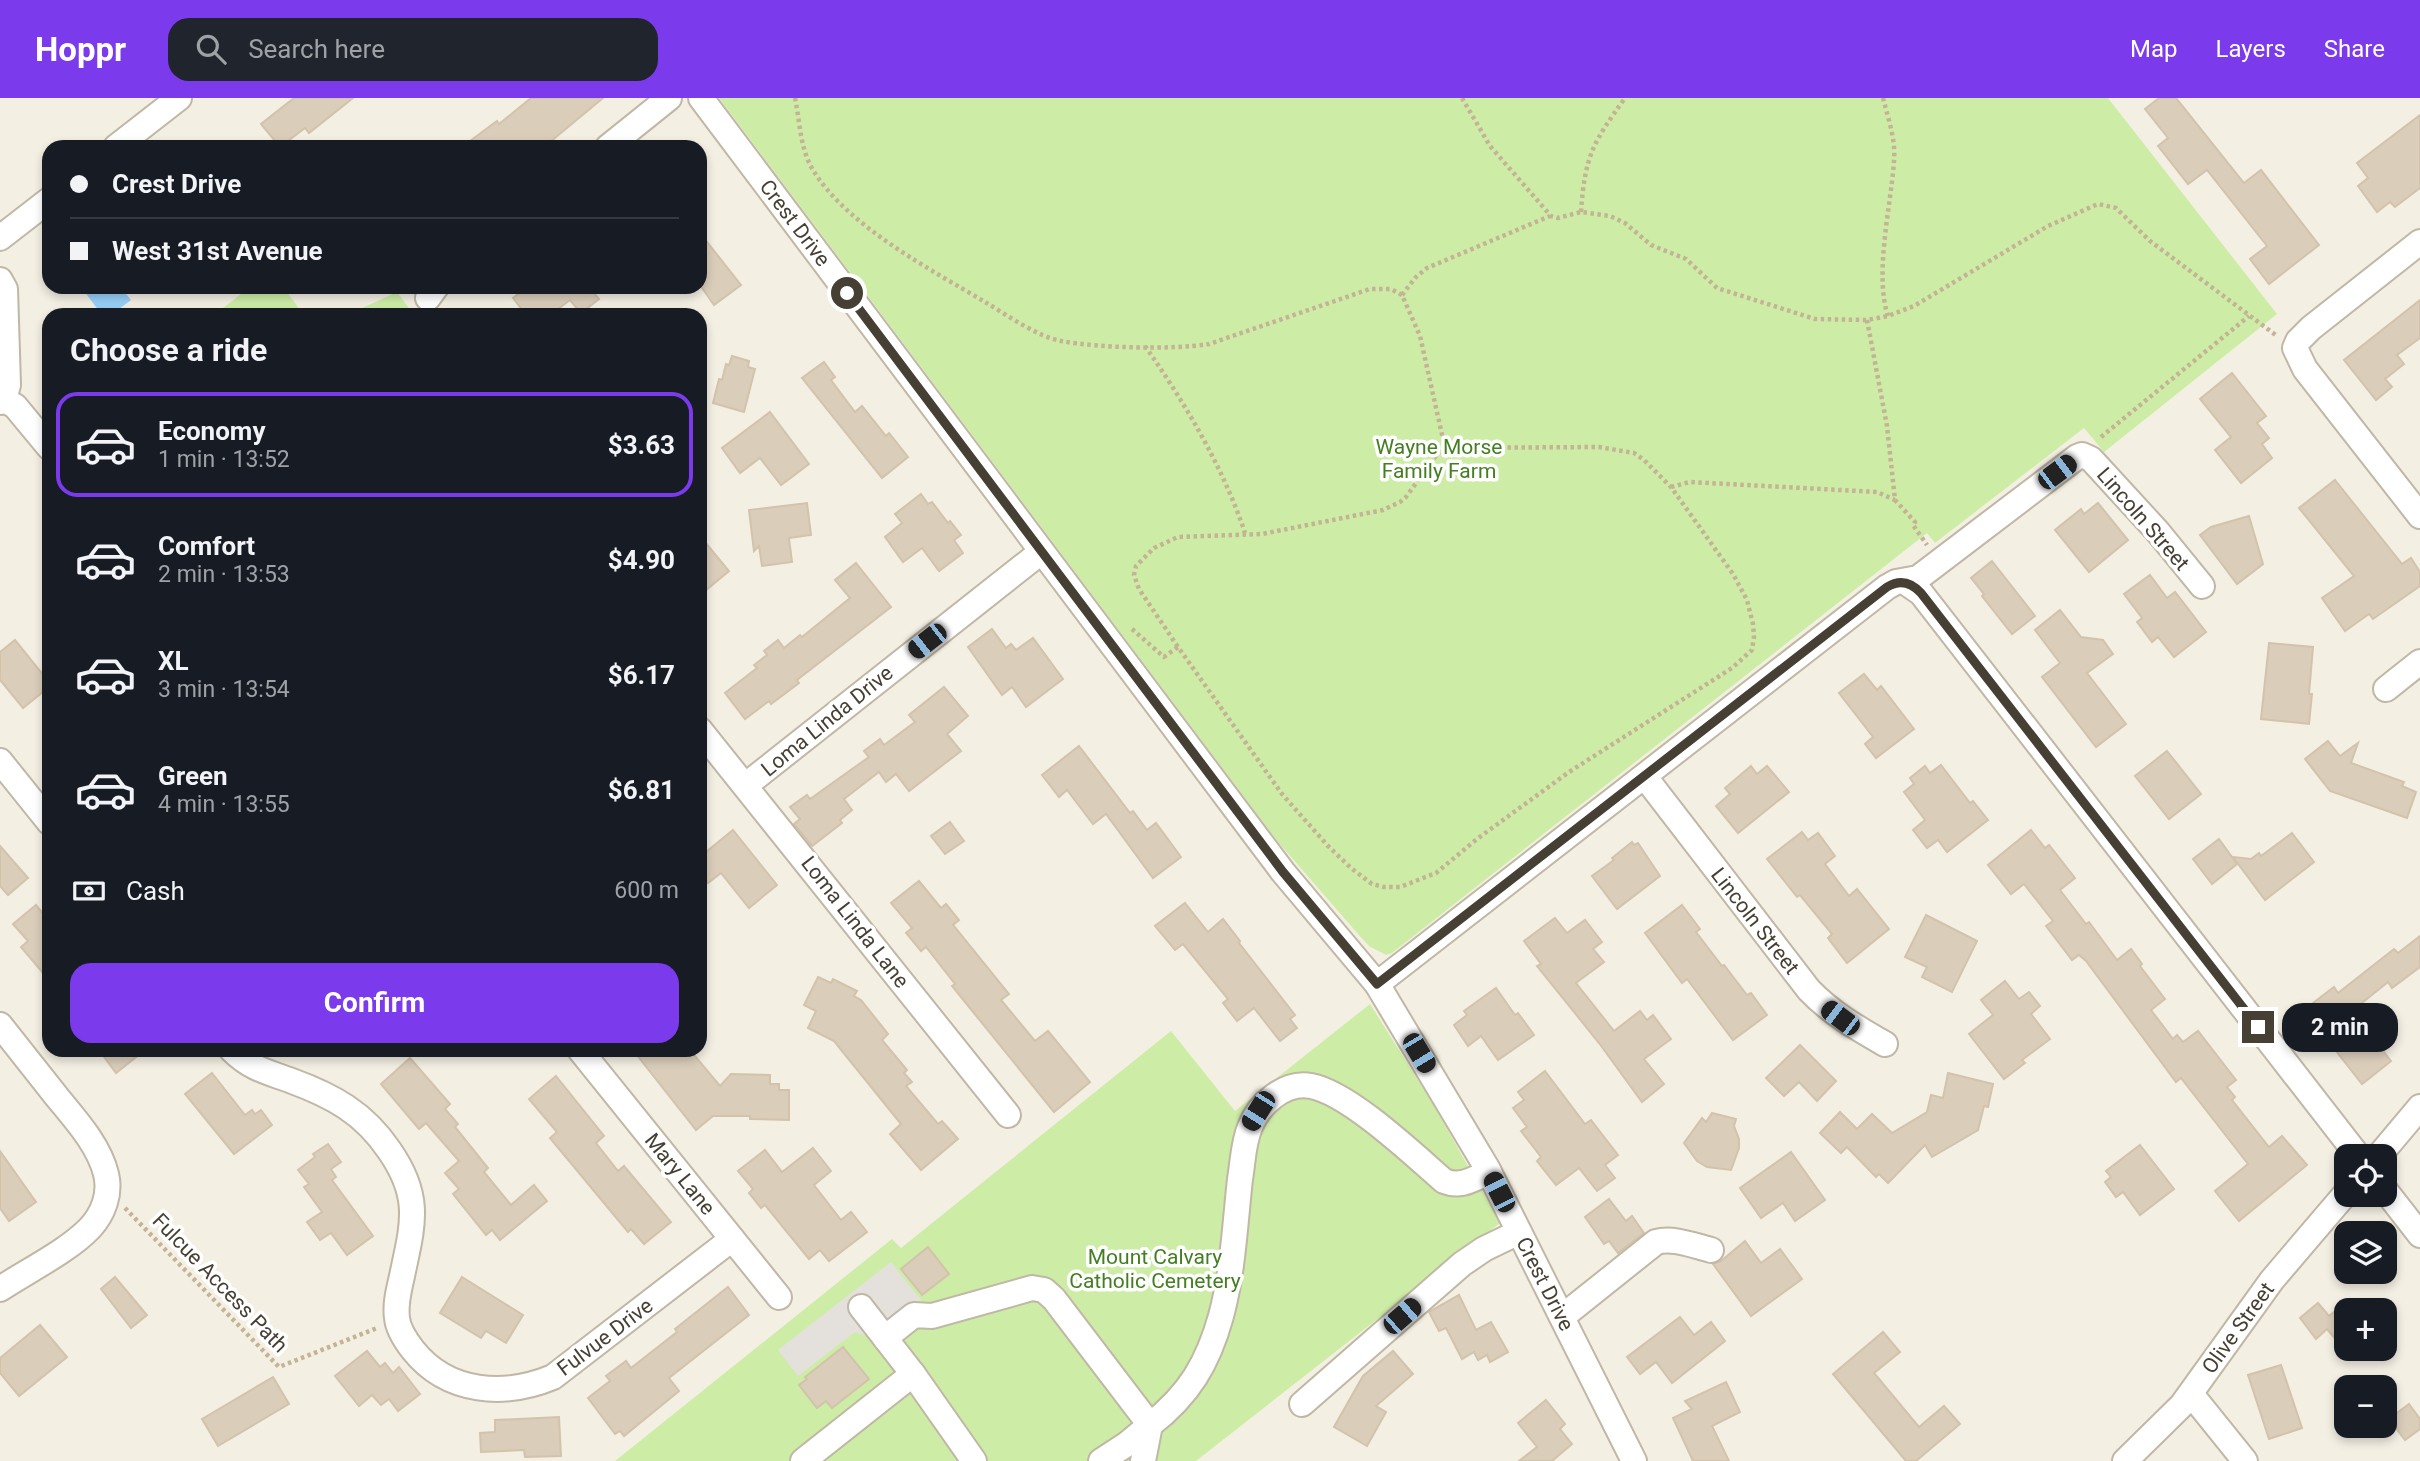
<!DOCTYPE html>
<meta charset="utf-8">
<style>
body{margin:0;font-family:Roboto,sans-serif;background:#20242c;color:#f1f3f6;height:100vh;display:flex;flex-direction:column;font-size:26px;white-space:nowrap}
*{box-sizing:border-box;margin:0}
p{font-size:23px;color:#9ea1a6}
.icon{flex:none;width:38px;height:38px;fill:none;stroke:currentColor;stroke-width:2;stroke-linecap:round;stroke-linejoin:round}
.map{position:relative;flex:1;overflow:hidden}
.side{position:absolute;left:42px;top:210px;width:665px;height:749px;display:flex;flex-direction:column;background:#171b24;border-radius:21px;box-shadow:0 4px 10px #0003}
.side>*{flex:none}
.top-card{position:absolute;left:42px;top:42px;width:665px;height:154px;border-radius:21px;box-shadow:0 4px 10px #0003;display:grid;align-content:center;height:154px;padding:0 28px;background:#171b24}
.tools{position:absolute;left:2334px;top:1046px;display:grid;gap:14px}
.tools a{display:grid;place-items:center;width:63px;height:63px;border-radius:14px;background:#171b24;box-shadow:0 4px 10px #0003;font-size:35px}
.end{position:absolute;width:32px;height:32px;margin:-16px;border:9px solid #463f33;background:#fff;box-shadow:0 0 0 4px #fff}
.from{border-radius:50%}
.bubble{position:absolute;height:49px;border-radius:21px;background:#171b24;box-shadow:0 4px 10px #0003;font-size:23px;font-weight:700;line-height:49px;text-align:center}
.car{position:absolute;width:21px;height:42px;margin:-21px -10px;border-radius:9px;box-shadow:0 0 5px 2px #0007;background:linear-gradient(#222 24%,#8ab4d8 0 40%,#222 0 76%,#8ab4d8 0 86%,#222 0)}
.top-card b{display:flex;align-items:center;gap:24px;height:66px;font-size:26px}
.top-card b+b{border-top:2px solid #363941}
.top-card i{width:18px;height:18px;background:#f1f3f6}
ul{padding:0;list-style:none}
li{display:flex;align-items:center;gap:21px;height:105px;margin:0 14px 10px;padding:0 14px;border:4px solid transparent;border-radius:21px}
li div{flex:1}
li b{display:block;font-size:26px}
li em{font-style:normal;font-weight:700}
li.selected{border-color:#7c3aed}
li>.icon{width:63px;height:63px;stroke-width:1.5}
h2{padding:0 28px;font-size:32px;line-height:84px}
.pay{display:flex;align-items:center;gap:18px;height:77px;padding:0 28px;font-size:26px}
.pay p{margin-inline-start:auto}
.primary-button{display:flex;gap:14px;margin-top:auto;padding:14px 28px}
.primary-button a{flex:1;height:80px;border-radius:21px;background:#7c3aed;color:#fff;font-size:28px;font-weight:700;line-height:80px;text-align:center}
header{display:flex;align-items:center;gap:42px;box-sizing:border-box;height:98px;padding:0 35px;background:#7c3aed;color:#fff}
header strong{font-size:33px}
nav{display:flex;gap:38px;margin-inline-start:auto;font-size:24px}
.search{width:490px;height:63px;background:#20242c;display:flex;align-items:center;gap:18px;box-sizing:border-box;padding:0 24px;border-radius:21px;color:#9ea1a6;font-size:26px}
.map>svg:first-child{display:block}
.green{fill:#cdeda7}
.parking{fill:#e4e1dc}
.water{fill:#98d0f8}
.building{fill:#dacdba;stroke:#d2c3aa;stroke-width:2}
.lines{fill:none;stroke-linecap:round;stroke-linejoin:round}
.minor-casing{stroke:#c0b7a5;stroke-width:28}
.path{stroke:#c4b394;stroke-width:4.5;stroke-dasharray:3.5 3.5;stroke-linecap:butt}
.minor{stroke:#fff;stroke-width:24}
.route{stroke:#463f33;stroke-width:9}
.labels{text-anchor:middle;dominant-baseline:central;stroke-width:7;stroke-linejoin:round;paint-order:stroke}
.street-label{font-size:21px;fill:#463f33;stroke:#fff}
.park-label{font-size:21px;fill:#437e20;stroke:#fff}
</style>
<header>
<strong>Hoppr</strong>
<div class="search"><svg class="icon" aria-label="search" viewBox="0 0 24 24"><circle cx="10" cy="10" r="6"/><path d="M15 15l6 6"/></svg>Search here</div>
<nav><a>Map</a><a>Layers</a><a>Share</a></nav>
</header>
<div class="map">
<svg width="2420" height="1363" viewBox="0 0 2420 1363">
<rect width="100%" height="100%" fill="#f4efe3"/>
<!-- green -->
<g class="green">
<polygon points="719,0 2108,0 2277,216 2104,354 2084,330 1935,445 1927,435 1392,855 1386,857 1369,848 1358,836 1278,744"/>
<polygon points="250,189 283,189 304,217 214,217"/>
<polygon points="397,194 414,217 347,217"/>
<polygon points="1370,906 1433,1006 1500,1125 1196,1363 615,1363 892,1141 901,1150 1171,933 1235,1013"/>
</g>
<!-- parking -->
<polygon class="parking" points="891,1164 924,1206 877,1241 855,1234 798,1278 778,1252"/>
<!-- water -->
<polygon class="water" points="81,189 113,189 118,195 123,192 131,202 111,217 102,217"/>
<!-- building -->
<g class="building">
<polygon points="294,0 353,0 309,35 305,30 280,49 261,26"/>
<polygon points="531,0 603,0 544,49 462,49 497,23 499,26"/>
<polygon points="2159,0 2176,0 2244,85 2261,72 2319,147 2269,186 2250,161 2267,148 2207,72 2188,86 2158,48 2168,40 2145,11"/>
<polygon points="2420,17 2420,90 2395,109 2390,104 2377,114 2358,88 2368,80 2357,65"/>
<polygon points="700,135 741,187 714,207 700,187"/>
<polygon points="527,189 589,189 599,201 581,215 570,202 550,217 526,217 513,200"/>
<polygon points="2420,202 2420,240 2397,257 2404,266 2385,281 2392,289 2376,302 2344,262"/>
<polygon points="732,258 749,263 748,269 755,271 744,314 713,305 719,281 722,282 726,266 729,267"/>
<polygon points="824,264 835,279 831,282 855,314 862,308 886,338 889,335 908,359 882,380 802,280"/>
<polygon points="2232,275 2266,318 2257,325 2269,340 2262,346 2272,360 2241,385 2215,352 2231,339 2200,301"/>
<polygon points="770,314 809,366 781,387 760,360 740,375 722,350"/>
<polygon points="2335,382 2402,466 2411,460 2420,474 2420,488 2373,521 2369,516 2345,533 2322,500 2354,478 2299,410"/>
<polygon points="921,396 928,406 932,404 948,425 950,423 961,437 954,442 963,455 939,473 922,450 903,464 885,439 902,425 895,416"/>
<polygon points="807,405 811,437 789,440 792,464 762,468 759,448 754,453 749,412"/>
<polygon points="2098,405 2128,442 2089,474 2055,432 2081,411 2084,416"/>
<polygon points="2249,418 2263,466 2237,486 2200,437 2211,429"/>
<polygon points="700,438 729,473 700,497"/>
<polygon points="1992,463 2035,518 2012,536 1982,498 1984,496 1971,480"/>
<polygon points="856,465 891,509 797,582 799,585 771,606 769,603 745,621 725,595 757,570 754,567 767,557 764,553 778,542 784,550 800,537 802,539 850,500 835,482"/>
<polygon points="2150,477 2167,500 2175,494 2206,534 2174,559 2158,539 2152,544 2137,524 2142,520 2124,496"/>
<polygon points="2060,512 2081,539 2103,542 2113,556 2087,575 2126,626 2096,649 2042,579 2060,565 2035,532"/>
<polygon points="992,531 1006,550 1011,546 1016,552 1033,540 1063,581 1026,609 1012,589 1002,597 968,549"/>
<polygon points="15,542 49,584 49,589 23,610 0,582 0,554"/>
<polygon points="2269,545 2313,549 2309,596 2312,596 2309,626 2261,621"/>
<polygon points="1864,576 1877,592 1881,588 1914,631 1876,660 1865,646 1873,639 1839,595"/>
<polygon points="944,589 968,618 947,636 961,653 909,693 896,676 886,684 879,674 844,701 852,712 840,722 842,725 812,748 794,726 800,721 790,709 807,697 810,701 869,659 864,653 880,641 884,647 915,624 909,617"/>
<polygon points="2328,643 2340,658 2358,645 2351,665 2404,684 2402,688 2416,694 2407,720 2330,693 2305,661"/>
<polygon points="1079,648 1130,715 1133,713 1147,732 1156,725 1181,759 1153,780 1106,716 1093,726 1067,692 1059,699 1042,677"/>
<polygon points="2167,653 2201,696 2169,721 2135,678"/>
<polygon points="1941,667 1970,705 1973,703 1988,722 1947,754 1938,742 1927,750 1913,732 1925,722 1904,694 1914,686 1910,680 1925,668 1930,675"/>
<polygon points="1751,668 1757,676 1767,668 1789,694 1738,735 1716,708 1730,696 1725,690"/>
<polygon points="950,724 964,743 945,756 931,738"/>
<polygon points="733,732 777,787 749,810 721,775 708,785 700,775 700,759"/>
<polygon points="2031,732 2045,750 2049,747 2075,780 2060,792 2086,826 2089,824 2117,862 2131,851 2142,866 2140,868 2165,901 2151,912 2173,941 2177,937 2183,944 2198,933 2236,982 2227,989 2235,999 2232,1002 2269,1049 2282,1038 2307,1067 2239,1123 2215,1093 2248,1066 2181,980 2176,984 2086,863 2079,857 2072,862 2046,828 2053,823 2024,786 2011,796 1988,767"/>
<polygon points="1802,734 1808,742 1818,735 1835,758 1825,766 1849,798 1857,791 1889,831 1847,865 1828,840 1832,836 1800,797 1797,799 1767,761"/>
<polygon points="2292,735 2314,764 2265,802 2233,759 2251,761 2259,755 2261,758"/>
<polygon points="2219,741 2237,766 2212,786 2193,761"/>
<polygon points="1632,744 1634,747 1638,745 1660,778 1617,811 1592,778 1614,762 1612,760"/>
<polygon points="0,748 28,780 8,797 0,788"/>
<polygon points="919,783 941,810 946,806 959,822 953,827 1009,896 1001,902 1035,943 1048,933 1090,984 1054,1014 952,888 955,886 926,849 921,853 906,835 912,830 891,805"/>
<polygon points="1185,805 1208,834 1223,821 1240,843 1239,845 1295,917 1290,921 1297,930 1280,943 1254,910 1237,923 1223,905 1228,901 1183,846 1175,852 1155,828"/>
<polygon points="36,807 49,823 49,882 21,849 28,843 13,826"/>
<polygon points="1682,807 1700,831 1696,834 1722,868 1724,867 1747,897 1751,895 1767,917 1733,942 1687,881 1682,885 1645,835"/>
<polygon points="1926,817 1977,843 1952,894 1922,879 1927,869 1905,859"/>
<polygon points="1555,820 1567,835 1585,822 1602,844 1593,851 1604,864 1576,885 1614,933 1640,913 1647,922 1653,917 1671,941 1644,961 1664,986 1642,1004 1599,945 1537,868 1541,866 1524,843"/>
<polygon points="2420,838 2420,869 2392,890 2388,884 2352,913 2391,963 2362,986 2304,912 2334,889 2338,895 2394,851 2398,855"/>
<polygon points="818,879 831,885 833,881 857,893 854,898 861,902 888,936 882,942 907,972 904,975 912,984 906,988 938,1026 942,1023 958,1041 921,1072 890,1036 901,1026 834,943 808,930 816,913 804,907"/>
<polygon points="2005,883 2019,901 2029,894 2040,908 2031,916 2050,941 2022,962 2025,965 2004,981 1969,936 1993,917 1981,902"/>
<polygon points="1496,890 1515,917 1518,915 1534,937 1498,962 1481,938 1468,948 1454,927 1467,917 1464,913"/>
<polygon points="1800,947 1836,983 1817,1003 1799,984 1784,998 1766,980"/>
<polygon points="99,952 145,952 116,975"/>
<polygon points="633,952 690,952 720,988 731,976 770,977 770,986 779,986 779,992 789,992 789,1022 750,1021 750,1018 713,1018 696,1032"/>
<polygon points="410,960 450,1006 445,1011 458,1026 455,1029 488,1070 484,1074 511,1107 534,1087 547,1103 500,1142 492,1132 486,1137 453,1096 459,1091 445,1075 459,1063 426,1025 419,1031 381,986"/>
<polygon points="1545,973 1585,1026 1591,1022 1618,1057 1605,1067 1615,1080 1597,1093 1579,1070 1556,1087 1537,1063 1541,1059 1521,1033 1527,1029 1513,1010 1524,1002 1518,994"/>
<polygon points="212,975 245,1017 252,1012 255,1016 261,1012 272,1027 234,1056 185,996"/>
<polygon points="1948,975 1993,986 1988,1009 1984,1008 1978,1032 1932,1059 1925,1047 1888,1085 1879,1076 1876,1079 1847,1049 1841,1055 1820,1035 1840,1014 1857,1031 1872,1016 1892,1035 1927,1014 1931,997 1943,1000"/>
<polygon points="556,978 604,1038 596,1045 618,1073 624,1068 671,1124 644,1146 631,1131 628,1134 550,1040 557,1034 529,1001"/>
<polygon points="1712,1015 1736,1021 1734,1028 1739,1041 1739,1050 1731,1072 1707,1069 1697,1063 1684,1045 1702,1020 1706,1024"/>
<polygon points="328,1046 341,1064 331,1071 336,1079 332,1082 373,1138 347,1157 331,1135 320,1142 307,1124 322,1114 304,1089 309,1086 298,1072 315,1059 313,1056"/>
<polygon points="2140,1047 2174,1091 2140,1117 2123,1094 2116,1099 2105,1084 2111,1079 2106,1073"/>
<polygon points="813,1050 831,1073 814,1087 841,1122 851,1114 867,1134 829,1163 820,1152 809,1161 765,1107 761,1110 749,1095 753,1091 738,1073 765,1052 782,1074"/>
<polygon points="0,1053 36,1104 9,1123 0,1110"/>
<polygon points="1791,1054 1825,1102 1795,1123 1783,1105 1761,1120 1740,1090"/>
<polygon points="1609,1101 1626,1123 1632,1118 1644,1135 1618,1155 1609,1143 1604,1146 1585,1119"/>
<polygon points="1745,1143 1761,1165 1780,1151 1802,1181 1751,1218 1713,1166 1721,1163"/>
<polygon points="928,1149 949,1176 922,1197 901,1171"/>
<polygon points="115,1179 147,1217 131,1230 101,1191"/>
<polygon points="462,1179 523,1217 506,1245 486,1233 481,1240 440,1215"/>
<polygon points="728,1189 749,1217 669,1280 679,1293 624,1338 620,1333 615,1336 588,1300 610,1283 606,1278 626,1263 631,1270 677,1234 675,1231"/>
<polygon points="1459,1197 1476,1232 1491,1224 1508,1254 1490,1264 1487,1257 1478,1262 1474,1254 1462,1261 1446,1230 1439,1233 1429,1214"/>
<polygon points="2347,1203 2347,1255 2327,1231 2316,1241 2300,1220 2318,1205 2329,1218"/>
<polygon points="1680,1219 1694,1237 1711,1224 1725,1243 1672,1285 1656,1264 1640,1276 1627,1259"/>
<polygon points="40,1227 67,1259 19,1298 0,1275 0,1260"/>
<polygon points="1883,1234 1900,1254 1874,1275 1919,1329 1944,1308 1960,1326 1916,1363 1906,1363 1833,1276"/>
<polygon points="843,1249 869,1281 832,1310 826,1303 817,1310 799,1287 807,1281 805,1279"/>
<polygon points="367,1253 380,1269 385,1265 393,1275 399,1269 420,1296 398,1313 389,1301 381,1307 372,1297 359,1308 335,1278"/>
<polygon points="1393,1253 1413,1276 1376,1308 1386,1314 1367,1348 1334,1329 1363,1278"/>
<polygon points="2281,1267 2302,1330 2269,1341 2248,1277"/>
<polygon points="273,1279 289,1306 218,1348 202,1321"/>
<polygon points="1726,1284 1740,1314 1712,1328 1729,1363 1693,1363 1673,1320 1692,1311 1685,1303"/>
<polygon points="1546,1302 1565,1326 1560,1331 1572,1346 1552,1363 1519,1363 1537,1349 1518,1325"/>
<polygon points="2409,1306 2420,1321 2420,1331 2405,1342 2389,1321"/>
<polygon points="559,1319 561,1358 525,1359 524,1352 481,1354 480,1335 495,1334 495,1322"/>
</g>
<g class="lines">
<defs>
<g id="minor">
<polyline points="701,0 1283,774 1377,886 1487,1070 1634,1363"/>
<polyline points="116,49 179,0"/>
<polyline points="608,49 669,0"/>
<polyline points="0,140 49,102"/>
<polyline points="2420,144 2311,230 2298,243 2295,250 2305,271 2420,418"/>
<polyline points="0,182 5,191 8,287 4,302 0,304"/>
<polyline points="428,200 436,189"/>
<polyline points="4,302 15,308 49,349"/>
<polyline points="1905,484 1921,495 2359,1059"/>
<polyline points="2386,591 2420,564"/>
<polyline points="700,632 1008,1017"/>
<polyline points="0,663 49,724"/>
<path d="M1645,679l164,213c22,23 48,38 76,54"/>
<polyline points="746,687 1041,454"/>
<polyline points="1377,886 1887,489 1896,484 1918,480 2077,359 2082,357 2091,361 2158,434 2202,488"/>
<path d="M0,927c19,24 38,48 57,72 18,22 42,48 49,77 5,20 -3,40 -16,54 -22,23 -63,43 -90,61"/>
<path d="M232,952c19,19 36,22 60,31 41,15 72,32 97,69 33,47 24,74 13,126 -3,14 -7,27 -5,42 1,11 9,23 16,32 35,44 92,47 140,27l179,-138"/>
<polyline points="580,952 779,1199"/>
<polyline points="2378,1059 2420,1009"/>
<polyline points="2385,1092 2420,1137"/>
<polyline points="861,1209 913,1276 974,1363"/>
<path d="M1562,1219l94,-75c17,-5 39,4 55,8"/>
<path d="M885,1240l29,-23 18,1 100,-28 12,2 10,9 96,126c39,-30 58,-62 71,-109 12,-44 14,-92 19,-137 3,-17 3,-36 10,-52 9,-23 35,-46 61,-41 38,7 103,69 133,95 17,7 29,-2 45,-9"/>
<polyline points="2191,1296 2245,1363"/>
<polyline points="1302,1306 1462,1166 1484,1151 1519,1134"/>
<polyline points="803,1363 913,1276"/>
<polyline points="1101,1363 1127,1346 1150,1327"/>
<polyline points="1143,1363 1150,1327"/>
<polyline points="2125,1363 2182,1307 2272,1182 2347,1094"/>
</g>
</defs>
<!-- minor casing -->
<use href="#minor" class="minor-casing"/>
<!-- path -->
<g class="path">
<path d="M795,0c5,24 5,51 18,72 34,56 117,99 172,132 22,13 51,34 76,39 39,7 110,9 148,3l161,-55h21l11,6 18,41 25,112 -7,5 -32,44 -6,5 -17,8 -121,24 -84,3 -24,11 -18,18 -2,9 5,14 39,58"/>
<polyline points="1462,0 1490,48 1551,118 1558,120 1581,114 1610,118 1625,125 1651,147 1686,161 1717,190 1815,221 1867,222 1888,218 1914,208 2048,128 2098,106 2116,110 2150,143 2277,238"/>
<path d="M1883,0c5,20 13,42 11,63 -3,45 -20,113 -6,155"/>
<path d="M1581,114c4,-57 12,-69 44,-114"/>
<polyline points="1402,197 1416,179 1427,170 1550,118"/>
<polyline points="1867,222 1887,328 1895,402 1915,424 1913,427 1927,447"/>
<path d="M1145,248c40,57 78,121 100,187"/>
<polyline points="2101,339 2249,218"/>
<polyline points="1671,389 1690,384 1877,394 1895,402"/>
<polyline points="1132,531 1164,559 1178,549 1282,696 1328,748 1351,770 1372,786 1384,789 1400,789 1436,775 1477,741 1569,674 1732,570 1752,552 1754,539 1753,526 1747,502 1733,476 1671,389 1644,362 1634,355 1599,349 1445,350"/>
<polyline points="125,1110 279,1269 377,1230"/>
</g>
<!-- minor -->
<use href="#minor" class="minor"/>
</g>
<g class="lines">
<!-- route -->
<path class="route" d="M847,195l436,579 94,112 510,-397c13,-8 24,-5 34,6l337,434"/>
</g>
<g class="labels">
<!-- street labels -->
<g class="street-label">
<text transform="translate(795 125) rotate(53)">Crest Drive</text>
<text transform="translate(2143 421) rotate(49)">Lincoln Street</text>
<text transform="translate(827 623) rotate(-39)">Loma Linda Drive</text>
<text transform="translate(1755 823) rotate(52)">Lincoln Street</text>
<text transform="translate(855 824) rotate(52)">Loma Linda Lane</text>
<text transform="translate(680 1076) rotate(51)">Mary Lane</text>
<text transform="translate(220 1185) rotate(46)">Fulcue Access Path</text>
<text transform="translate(1545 1186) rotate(63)">Crest Drive</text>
<text transform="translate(2238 1230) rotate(-54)">Olive Street</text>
<text transform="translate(605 1239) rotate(-37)">Fulvue Drive</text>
</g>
<!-- park labels -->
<g class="park-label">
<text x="1439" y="349">Wayne Morse<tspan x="1439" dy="24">Family Farm</tspan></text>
<text x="1155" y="1159">Mount Calvary<tspan x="1155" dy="24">Catholic Cemetery</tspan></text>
</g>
</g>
</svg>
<div class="tools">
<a><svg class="icon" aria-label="locate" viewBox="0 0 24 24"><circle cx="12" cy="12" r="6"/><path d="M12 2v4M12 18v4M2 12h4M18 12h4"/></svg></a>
<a><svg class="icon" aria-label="layers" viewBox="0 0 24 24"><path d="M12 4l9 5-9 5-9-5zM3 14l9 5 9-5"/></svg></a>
<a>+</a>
<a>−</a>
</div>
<i class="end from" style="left:847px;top:195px"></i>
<i class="end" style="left:2258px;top:929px"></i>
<div class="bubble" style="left:2282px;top:905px;width:116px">2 min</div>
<i class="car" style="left:2057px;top:374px;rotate:53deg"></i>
<i class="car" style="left:927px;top:543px;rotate:232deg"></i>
<i class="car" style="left:1840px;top:920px;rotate:307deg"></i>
<i class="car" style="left:1419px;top:955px;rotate:149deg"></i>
<i class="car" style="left:1258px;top:1013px;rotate:212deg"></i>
<i class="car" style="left:1499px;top:1094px;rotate:333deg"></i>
<i class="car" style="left:1402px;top:1218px;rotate:49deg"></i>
<div class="top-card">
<b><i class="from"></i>Crest Drive</b>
<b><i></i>West 31st Avenue</b>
</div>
<section class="side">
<h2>Choose a ride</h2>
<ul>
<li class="selected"><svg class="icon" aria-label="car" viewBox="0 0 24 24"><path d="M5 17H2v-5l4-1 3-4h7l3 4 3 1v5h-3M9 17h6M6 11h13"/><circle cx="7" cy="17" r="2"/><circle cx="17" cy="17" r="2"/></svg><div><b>Economy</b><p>1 min · 13:52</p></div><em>$3.63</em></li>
<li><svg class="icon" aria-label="car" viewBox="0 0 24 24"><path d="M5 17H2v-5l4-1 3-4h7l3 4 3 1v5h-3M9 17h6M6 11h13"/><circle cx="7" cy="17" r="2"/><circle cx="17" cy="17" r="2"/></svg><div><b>Comfort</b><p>2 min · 13:53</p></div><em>$4.90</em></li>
<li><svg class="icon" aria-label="car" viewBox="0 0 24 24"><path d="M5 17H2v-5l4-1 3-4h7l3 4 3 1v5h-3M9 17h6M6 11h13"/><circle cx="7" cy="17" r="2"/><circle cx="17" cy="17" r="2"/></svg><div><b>XL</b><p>3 min · 13:54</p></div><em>$6.17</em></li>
<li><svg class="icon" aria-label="car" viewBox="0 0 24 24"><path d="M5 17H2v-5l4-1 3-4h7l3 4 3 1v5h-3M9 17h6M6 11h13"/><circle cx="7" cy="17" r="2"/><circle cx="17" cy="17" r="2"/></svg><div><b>Green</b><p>4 min · 13:55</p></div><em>$6.81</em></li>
</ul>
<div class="pay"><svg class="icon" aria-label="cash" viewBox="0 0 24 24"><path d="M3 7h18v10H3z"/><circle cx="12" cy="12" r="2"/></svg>Cash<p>600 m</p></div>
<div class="primary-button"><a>Confirm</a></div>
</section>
</div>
